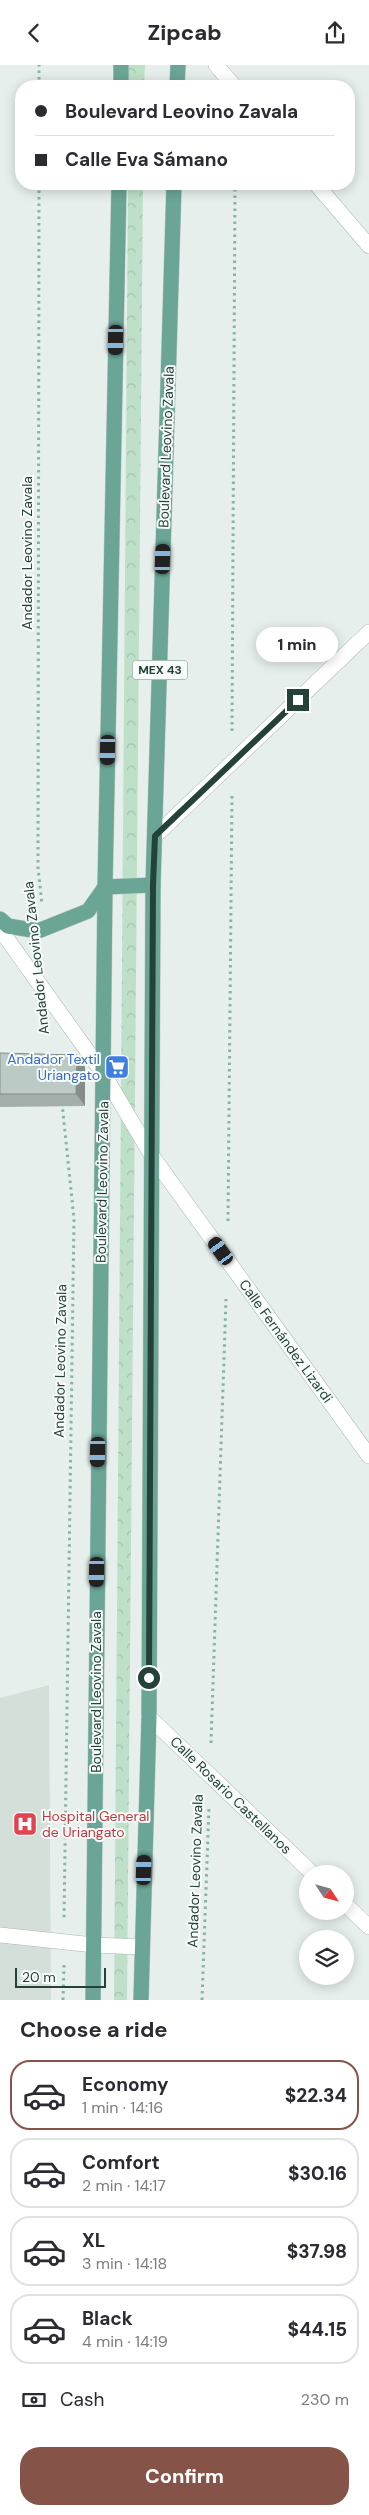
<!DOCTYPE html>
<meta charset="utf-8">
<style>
body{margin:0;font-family:"DM Sans",sans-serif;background:#f2f2f3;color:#2b2b33;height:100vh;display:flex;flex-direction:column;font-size:19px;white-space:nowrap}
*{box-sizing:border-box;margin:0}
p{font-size:16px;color:#7c7c81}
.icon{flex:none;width:28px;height:28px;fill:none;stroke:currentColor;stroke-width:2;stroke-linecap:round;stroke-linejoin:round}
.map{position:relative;height:1935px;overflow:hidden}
.drawer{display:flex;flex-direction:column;background:#fff;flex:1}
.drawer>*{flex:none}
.top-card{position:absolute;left:15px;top:15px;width:340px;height:110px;border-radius:20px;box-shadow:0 2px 12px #0003;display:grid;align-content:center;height:110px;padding:0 20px;background:#fff}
.needle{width:32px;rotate:126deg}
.buttons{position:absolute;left:299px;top:1800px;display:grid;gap:10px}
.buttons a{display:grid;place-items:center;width:55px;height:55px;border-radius:50%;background:#fff;box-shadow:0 2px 12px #0003;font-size:25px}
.scale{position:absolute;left:15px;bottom:12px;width:91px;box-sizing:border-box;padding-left:5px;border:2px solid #24423a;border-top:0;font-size:14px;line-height:18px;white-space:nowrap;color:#24423a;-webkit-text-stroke:4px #f7fbf9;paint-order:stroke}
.end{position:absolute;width:22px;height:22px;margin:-11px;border:6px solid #24423a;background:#fff;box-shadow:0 0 0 2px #fff}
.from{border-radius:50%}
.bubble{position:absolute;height:35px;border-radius:18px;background:#fff;box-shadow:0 2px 12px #0003;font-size:16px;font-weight:800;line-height:35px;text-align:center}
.car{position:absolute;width:15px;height:30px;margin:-15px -8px;border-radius:6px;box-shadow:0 0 4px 1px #0007;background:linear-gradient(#222 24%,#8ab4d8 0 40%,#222 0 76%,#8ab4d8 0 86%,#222 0)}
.top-card b{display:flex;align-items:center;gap:18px;height:48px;font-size:19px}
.top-card b+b{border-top:1px solid #e1e1e2}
.top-card i{width:12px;height:12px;background:#2b2b33}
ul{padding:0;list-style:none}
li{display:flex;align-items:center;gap:15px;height:70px;margin:0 10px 8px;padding:0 10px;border:2px solid #e1e1e2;border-radius:20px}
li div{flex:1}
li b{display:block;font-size:19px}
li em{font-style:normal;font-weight:800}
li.on{border-color:#855347}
li>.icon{width:45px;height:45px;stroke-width:1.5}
h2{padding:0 20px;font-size:22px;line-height:60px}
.pay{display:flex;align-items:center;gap:12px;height:55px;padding:0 20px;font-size:19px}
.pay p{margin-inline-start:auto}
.primary-button{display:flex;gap:10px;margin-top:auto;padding:10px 20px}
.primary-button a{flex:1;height:58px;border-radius:20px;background:#855347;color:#fff;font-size:20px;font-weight:800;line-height:58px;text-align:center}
header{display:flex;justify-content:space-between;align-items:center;height:65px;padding:0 20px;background:#fff;font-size:22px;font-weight:800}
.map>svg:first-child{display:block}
.built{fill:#d4dfda}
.forest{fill:url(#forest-crowns)}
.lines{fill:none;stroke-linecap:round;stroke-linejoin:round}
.minor-casing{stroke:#a8b8b2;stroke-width:16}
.tertiary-casing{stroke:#a8b8b2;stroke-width:16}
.primary-casing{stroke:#c2cac8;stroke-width:16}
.path{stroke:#86b3a5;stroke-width:3;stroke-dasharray:2.5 4;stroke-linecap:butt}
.minor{stroke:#fff;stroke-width:15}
.tertiary{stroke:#fff;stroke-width:15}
.primary{stroke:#6aa596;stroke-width:15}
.wall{fill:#a1aea9}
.shaded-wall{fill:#838d89}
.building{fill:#bbcac4;stroke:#838d89}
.route{stroke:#24423a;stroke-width:6}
.labels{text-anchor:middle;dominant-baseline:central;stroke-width:4;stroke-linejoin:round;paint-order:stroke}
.shield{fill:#f7fbf9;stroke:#637a73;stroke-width:1}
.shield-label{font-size:12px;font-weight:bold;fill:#24423a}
.street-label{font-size:14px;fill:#24423a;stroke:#f7fbf9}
.shop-label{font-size:14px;fill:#366cbe;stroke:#f7fbf9;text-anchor:end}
.health-label{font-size:14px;fill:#be3a42;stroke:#f7fbf9;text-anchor:start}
</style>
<header><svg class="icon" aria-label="back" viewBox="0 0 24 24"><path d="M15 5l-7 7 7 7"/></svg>Zipcab<svg class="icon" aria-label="share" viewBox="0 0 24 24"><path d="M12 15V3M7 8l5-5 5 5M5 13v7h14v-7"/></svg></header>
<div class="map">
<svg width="369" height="1935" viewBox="0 0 369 1935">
<defs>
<pattern id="forest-crowns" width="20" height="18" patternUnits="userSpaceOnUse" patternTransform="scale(1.25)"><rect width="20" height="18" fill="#bfe0c8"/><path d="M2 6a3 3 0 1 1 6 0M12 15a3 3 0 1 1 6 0" fill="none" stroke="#a4c1ad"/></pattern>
</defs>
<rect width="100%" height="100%" fill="#e6efeb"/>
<!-- built -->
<polygon class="built" points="49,1620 51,1935 0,1935 0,1633"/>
<!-- forest -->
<g class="forest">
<polygon points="129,0 145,0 144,21 129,21"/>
<polygon points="128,119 143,119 127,1935 114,1935"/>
</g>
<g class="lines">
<defs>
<g id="minor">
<polyline points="216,0 234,21"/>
<polyline points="316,119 369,181"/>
<polyline points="155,771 369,567"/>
<polyline points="152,1091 369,1391"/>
<polyline points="149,1652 313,1809"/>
<polyline points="345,1839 369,1862"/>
<polyline points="0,1870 94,1880 141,1882"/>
</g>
<polyline id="tertiary" points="0,864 103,1008 152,1091"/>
<g id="primary">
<polyline points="121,21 121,0"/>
<polyline points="177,21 178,0"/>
<polyline points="0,854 8,861 38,866 88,846 105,822 153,820"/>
<polyline points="93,1935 105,822 119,119"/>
<polyline points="141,1935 149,1652 153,820 174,119"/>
</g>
</defs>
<!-- minor casing -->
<use href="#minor" class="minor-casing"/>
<!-- tertiary casing -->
<use href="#tertiary" class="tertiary-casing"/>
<!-- primary casing -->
<use href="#primary" class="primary-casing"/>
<!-- path -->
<g class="path">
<polyline points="39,21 39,0"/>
<polyline points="39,119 38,802 42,840"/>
<polyline points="232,666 235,119"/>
<polyline points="62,1038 74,1154 64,1854"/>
<polyline points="228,1156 232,729"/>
<polyline points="211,1678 226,1234"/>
<polyline points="63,1935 64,1900"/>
<polyline points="202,1935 209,1742"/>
</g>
<!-- minor -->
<use href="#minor" class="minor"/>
<!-- tertiary -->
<use href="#tertiary" class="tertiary"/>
<!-- primary -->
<use href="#primary" class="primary"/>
</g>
<!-- wall -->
<polygon class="wall" points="0,988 85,1002 85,1041 0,1042"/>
<!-- shaded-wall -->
<polygon class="shaded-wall" points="77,990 85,1002 85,1041 76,1029"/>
<!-- building -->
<polygon class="building" points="0,988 77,990 76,1029 0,1029"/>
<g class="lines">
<!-- route -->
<polyline class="route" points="149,1613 153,820 155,771 298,635"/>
</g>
<!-- icons -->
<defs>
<symbol id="supermarket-square" viewBox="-11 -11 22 22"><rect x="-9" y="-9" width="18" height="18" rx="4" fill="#3f7fe0" stroke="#f7fbf9"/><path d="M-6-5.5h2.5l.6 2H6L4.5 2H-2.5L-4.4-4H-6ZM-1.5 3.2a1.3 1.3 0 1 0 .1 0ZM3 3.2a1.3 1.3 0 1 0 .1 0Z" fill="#fff"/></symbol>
<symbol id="hospital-square" viewBox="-11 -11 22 22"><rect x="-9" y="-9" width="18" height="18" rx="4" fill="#e0444e" stroke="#f7fbf9"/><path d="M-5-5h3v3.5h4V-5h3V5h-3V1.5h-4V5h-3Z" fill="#fff"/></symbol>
</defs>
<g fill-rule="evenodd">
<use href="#supermarket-square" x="103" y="988" width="28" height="28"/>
<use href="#hospital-square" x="11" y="1745" width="28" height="28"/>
</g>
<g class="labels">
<!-- shield labels -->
<rect class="shield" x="132.5" y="595.5" width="55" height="19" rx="4"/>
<g class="shield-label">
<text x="160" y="605">MEX 43</text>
</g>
<!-- street labels -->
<g class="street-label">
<text transform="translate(166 382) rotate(-88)">Boulevard Leovino Zavala</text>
<text transform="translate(27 488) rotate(-90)">Andador Leovino Zavala</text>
<text transform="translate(36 893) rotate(-96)">Andador Leovino Zavala</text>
<text transform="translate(102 1117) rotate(-89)">Boulevard Leovino Zavala</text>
<text transform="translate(286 1276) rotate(54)">Calle Fernández Lizardi</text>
<text transform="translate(60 1296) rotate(-89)">Andador Leovino Zavala</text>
<text transform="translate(96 1627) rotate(-90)">Boulevard Leovino Zavala</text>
<text transform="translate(231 1730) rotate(44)">Calle Rosario Castellanos</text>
<text transform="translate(195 1806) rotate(-88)">Andador Leovino Zavala</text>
</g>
<!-- shop labels -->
<g class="shop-label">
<text x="100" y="994">Andador Textil<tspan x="100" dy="16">Uriangato</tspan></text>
</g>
<!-- health labels -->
<g class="health-label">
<text x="42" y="1751">Hospital General<tspan x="42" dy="16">de Uriangato</tspan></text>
</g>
</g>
</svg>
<div class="buttons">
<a><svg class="needle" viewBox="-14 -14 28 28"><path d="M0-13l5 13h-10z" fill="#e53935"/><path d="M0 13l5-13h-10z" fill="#7c7c81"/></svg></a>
<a><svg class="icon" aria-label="layers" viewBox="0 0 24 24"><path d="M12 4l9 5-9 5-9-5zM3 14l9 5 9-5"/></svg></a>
</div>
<div class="scale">20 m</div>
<i class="end from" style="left:149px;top:1613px"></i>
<i class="end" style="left:298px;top:635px"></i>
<div class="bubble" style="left:256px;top:562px;width:82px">1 min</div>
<i class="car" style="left:116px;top:275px;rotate:181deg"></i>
<i class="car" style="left:163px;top:494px;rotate:2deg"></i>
<i class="car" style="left:108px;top:685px;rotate:181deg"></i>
<i class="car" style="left:221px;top:1186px;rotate:324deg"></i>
<i class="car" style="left:98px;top:1387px;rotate:181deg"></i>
<i class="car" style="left:97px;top:1507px;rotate:181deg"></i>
<i class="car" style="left:144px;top:1805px;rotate:2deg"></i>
<div class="top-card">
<b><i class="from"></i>Boulevard Leovino Zavala</b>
<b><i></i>Calle Eva Sámano</b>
</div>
</div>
<section class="drawer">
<h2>Choose a ride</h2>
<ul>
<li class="on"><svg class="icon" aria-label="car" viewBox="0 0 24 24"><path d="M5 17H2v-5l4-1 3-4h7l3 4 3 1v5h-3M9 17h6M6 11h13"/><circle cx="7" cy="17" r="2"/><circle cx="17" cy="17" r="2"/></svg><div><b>Economy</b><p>1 min · 14:16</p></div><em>$22.34</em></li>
<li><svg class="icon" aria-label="car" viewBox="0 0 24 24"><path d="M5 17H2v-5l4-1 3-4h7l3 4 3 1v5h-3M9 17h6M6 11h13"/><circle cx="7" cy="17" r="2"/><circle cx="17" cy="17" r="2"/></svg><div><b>Comfort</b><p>2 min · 14:17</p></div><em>$30.16</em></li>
<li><svg class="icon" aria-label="car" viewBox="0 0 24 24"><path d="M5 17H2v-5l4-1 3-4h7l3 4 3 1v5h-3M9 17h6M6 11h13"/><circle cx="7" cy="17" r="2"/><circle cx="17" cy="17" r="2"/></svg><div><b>XL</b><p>3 min · 14:18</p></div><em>$37.98</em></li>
<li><svg class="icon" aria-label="car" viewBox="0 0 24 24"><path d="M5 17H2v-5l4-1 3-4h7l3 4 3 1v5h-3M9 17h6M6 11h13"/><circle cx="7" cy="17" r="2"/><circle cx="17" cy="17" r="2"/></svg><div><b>Black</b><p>4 min · 14:19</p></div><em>$44.15</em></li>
</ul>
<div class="pay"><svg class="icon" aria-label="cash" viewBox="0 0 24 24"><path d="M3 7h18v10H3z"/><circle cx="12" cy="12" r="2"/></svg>Cash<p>230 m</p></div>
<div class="primary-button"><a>Confirm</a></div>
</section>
